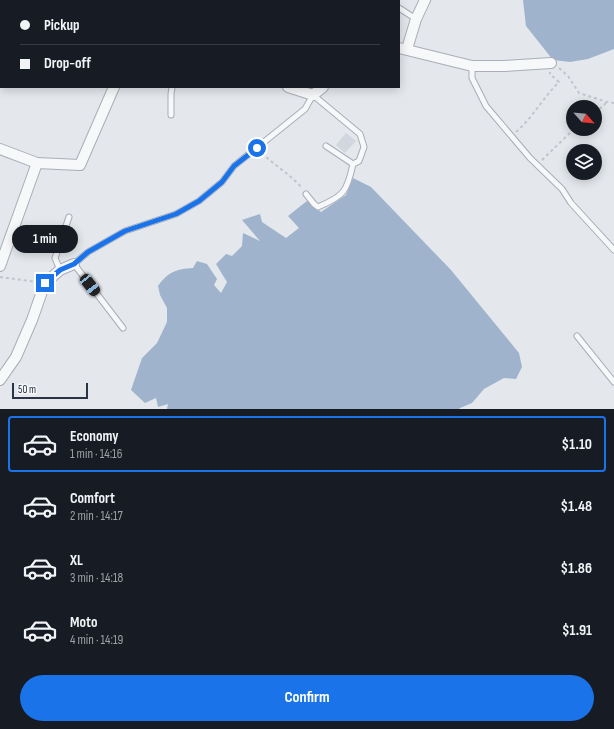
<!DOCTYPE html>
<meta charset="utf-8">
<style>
body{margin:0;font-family:"Sofia Sans Condensed",sans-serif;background:#20242c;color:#f1f3f6;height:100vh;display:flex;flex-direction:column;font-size:15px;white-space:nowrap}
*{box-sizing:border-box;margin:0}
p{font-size:13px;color:#9ea1a6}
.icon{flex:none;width:22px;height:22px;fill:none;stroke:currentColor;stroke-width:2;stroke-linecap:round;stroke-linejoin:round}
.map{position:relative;height:409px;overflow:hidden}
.panel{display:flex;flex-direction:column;background:#171b24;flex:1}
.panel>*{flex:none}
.top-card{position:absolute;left:0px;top:0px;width:400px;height:88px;box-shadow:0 2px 10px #0003;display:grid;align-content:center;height:88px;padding:0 20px;background:#171b24}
.needle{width:26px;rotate:117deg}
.controls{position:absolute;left:566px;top:100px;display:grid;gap:8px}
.controls a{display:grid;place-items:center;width:36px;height:36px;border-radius:50%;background:#171b24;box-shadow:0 2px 10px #0003;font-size:20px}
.scale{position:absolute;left:12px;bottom:10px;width:76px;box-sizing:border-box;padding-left:4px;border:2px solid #2b3445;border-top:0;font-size:11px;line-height:14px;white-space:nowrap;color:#2b3445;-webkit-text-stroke:3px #f4f6f9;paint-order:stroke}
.end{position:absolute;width:18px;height:18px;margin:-9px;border:5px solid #1a73e8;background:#fff;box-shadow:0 0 0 2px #fff}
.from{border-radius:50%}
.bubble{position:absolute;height:28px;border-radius:14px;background:#171b24;box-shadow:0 2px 10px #0003;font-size:13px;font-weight:700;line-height:28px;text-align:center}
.car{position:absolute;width:12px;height:24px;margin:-12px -6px;border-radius:5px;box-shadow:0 0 3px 1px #0007;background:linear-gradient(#222 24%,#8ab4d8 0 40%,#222 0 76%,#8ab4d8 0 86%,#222 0)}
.top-card b{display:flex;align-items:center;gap:14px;height:38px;font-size:15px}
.top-card b+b{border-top:1px solid #363941}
.top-card i{width:10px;height:10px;background:#f1f3f6}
ul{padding:7px 0 0;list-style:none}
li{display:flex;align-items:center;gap:12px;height:56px;margin:0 8px 6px;padding:0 12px;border:2px solid transparent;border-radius:4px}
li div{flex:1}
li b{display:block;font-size:15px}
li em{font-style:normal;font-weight:700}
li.selected{border-color:#1a73e8}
li>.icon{width:36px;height:36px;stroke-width:1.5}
.primary-button{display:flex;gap:8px;margin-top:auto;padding:8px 20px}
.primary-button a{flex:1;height:46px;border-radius:24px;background:#1a73e8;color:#fff;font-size:16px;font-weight:700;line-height:46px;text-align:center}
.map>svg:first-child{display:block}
.built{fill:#d2d6de}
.water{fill:#9fb4cc}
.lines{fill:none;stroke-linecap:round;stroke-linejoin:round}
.service-casing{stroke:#a9aeb7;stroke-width:7}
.minor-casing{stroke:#a9aeb7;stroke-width:12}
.path{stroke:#c2c5cb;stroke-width:2;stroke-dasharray:3 3;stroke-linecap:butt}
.service{stroke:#f7f8fa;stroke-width:5}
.minor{stroke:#f7f8fa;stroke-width:10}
.route{stroke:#1a73e8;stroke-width:5}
</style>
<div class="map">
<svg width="614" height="409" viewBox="0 0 614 409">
<rect width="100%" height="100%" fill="#e4e7ec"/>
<!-- built -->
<polygon class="built" points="346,133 356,141 345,153 336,145"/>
<!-- water -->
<g class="water">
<polygon points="523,0 614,0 614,49 588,59 570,62 553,60 526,26"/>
<path d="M353,178l18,9 80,83 68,83 3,14 -6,12 -12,-1 -20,11 -12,14 -12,5 -1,1h-292l1,-5 -10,3 -2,-9 -11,5 -14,-13 11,-32 15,-15 10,-21v-14l-7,-13 -2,-9c10,-14 18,-17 35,-18l4,-7 10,3 10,15 -3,6 7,8 6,-11 -11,-18 10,-10 6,2 10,-10 1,-13 17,8 -18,-21 18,-6 2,8 24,16 13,-10 -11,-12 19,-15 14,11 25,-17z"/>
</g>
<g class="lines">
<defs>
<g id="service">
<polyline points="234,0 237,1"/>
<polyline points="388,0 389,1"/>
<polyline points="399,8 416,19"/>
<polyline points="472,66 472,78 486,106 530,158 562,189 571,203 614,250"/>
<polyline points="171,115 171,94 172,87"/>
<polyline points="326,146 353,164"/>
<path d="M306,194l8,10 4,3c26,-11 29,-15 35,-43"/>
<polyline points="60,270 55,258 69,217"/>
<polyline points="123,328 74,264 88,252 125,231 176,214 199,201 222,182 234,166 305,109 313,95 360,134 364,147 359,161 353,164"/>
<polyline points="577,336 614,382"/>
</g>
<g id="minor">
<polyline points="55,0 58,1"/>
<polyline points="142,1 142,0"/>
<polyline points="399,48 472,66 504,66 551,63"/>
<polyline points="407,49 416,19 425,0"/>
<polyline points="288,87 313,95 323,87"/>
<polyline points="0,149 37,163 80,165 114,87"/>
<polyline points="0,266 37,163"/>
<polyline points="0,380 16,357 32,320 45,283 60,270 74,264"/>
</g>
</defs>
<!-- service casing -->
<use href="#service" class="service-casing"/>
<!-- minor casing -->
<use href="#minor" class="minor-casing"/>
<!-- path -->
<g class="path">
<polyline points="559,68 568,76 579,93 607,102 614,103"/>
<polyline points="595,113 607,102"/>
<path d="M516,132c17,-15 27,-34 43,-50l-9,-8v-2"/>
<path d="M262,153c13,13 28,21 40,35"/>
<polyline points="542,160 574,129"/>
<polyline points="0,277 37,282"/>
</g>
<!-- service -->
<use href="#service" class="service"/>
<!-- minor -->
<use href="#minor" class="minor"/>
</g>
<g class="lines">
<!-- route -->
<polyline class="route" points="45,283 60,270 74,264 88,252 125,231 176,214 199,201 222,182 234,166 257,148"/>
</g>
</svg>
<div class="controls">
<a><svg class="needle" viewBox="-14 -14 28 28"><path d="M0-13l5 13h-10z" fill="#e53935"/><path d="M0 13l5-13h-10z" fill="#9ea1a6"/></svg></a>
<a><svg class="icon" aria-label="layers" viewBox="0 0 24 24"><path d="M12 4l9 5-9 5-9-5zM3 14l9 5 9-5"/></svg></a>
</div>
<div class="scale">50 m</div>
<i class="end from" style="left:257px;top:148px"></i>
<i class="end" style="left:45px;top:283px"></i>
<div class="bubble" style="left:12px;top:225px;width:66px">1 min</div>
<i class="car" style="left:90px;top:285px;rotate:142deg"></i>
<div class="top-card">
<b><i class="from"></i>Pickup</b>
<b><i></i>Drop-off</b>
</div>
</div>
<section class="panel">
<ul>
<li class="selected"><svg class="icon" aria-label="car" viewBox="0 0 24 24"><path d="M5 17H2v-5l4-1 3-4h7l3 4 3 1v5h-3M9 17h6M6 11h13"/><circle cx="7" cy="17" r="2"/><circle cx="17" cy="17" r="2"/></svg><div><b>Economy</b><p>1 min · 14:16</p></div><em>$1.10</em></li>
<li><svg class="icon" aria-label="car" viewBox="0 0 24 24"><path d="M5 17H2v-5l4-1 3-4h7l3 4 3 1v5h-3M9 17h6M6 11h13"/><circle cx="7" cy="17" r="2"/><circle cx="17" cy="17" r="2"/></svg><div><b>Comfort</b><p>2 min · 14:17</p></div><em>$1.48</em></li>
<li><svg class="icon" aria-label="car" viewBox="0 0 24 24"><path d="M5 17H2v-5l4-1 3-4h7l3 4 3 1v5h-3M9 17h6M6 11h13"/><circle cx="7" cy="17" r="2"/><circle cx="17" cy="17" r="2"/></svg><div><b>XL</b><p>3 min · 14:18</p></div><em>$1.86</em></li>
<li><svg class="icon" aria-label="car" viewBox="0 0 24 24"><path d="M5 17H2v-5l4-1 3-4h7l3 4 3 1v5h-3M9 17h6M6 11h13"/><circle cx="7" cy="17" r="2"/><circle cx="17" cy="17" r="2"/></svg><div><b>Moto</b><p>4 min · 14:19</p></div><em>$1.91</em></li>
</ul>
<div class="primary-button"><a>Confirm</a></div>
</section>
